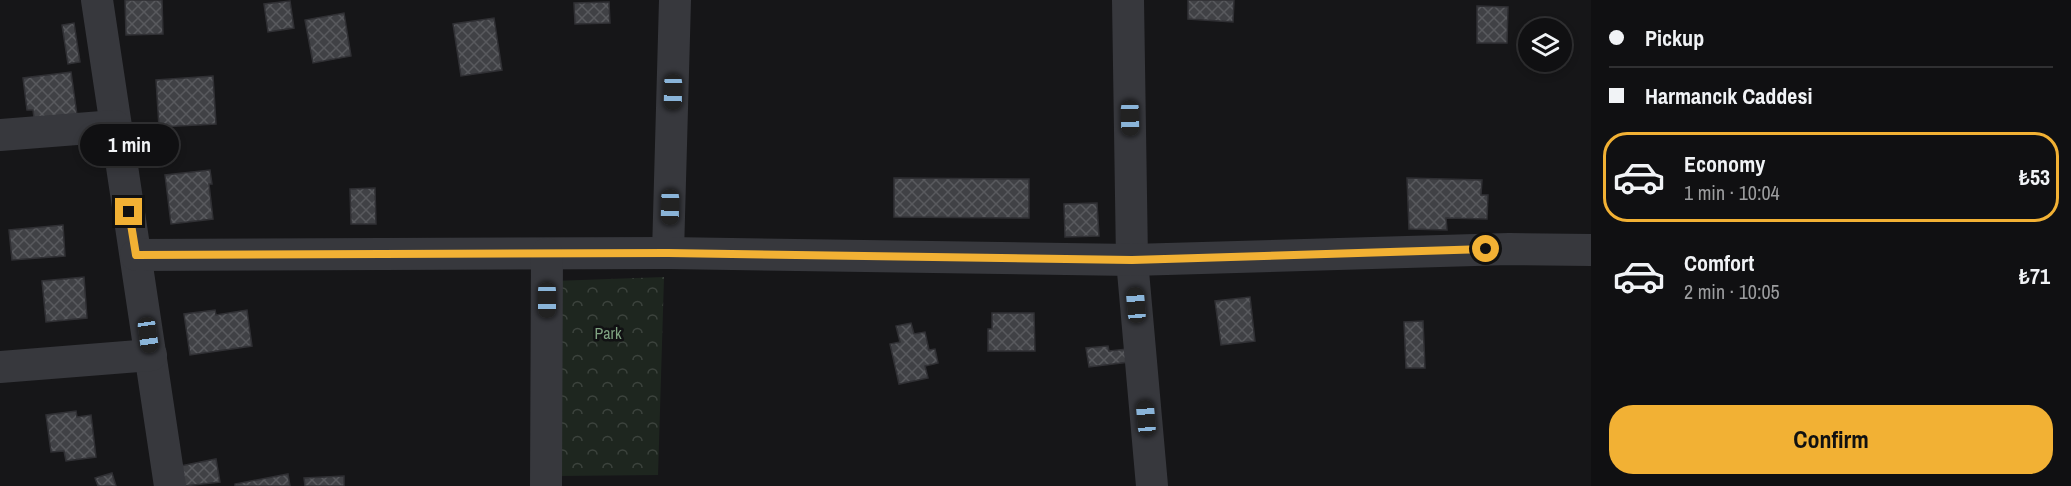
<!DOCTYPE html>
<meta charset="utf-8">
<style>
body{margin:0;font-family:"Archivo Narrow",sans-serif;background:#19191b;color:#f1f3f6;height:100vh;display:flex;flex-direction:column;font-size:22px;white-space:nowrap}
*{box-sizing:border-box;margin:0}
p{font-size:20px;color:#9c9d9f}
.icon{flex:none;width:33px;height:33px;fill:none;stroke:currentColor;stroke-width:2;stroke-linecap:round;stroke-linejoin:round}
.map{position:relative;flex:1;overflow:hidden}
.sheet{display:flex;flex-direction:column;background:#101012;width:480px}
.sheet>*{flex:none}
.hud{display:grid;align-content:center;height:132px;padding:0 18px;background:#101012}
.controls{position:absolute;left:1518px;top:18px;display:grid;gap:12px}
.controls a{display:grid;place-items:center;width:54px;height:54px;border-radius:50%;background:#101012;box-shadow:0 3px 9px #0003,0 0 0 2px #303032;font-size:30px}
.end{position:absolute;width:27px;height:27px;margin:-14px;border:8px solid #f2b134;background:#111;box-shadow:0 0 0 3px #111}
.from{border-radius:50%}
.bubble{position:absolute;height:42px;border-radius:21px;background:#101012;box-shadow:0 3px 9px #0003,0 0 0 2px #303032;font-size:20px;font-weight:700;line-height:42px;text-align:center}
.car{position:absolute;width:18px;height:36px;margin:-18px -9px;border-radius:8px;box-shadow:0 0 4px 2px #0007;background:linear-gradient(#222 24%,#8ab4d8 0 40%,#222 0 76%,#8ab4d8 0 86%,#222 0)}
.hud b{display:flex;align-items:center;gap:21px;height:57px;font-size:22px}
.hud b+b{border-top:2px solid #303032}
.hud i{width:15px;height:15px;background:#f1f3f6}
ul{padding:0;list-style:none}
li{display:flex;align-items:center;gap:18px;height:90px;margin:0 12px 9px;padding:0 6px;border:3px solid transparent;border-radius:24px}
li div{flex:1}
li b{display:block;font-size:22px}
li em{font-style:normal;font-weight:700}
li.active{border-color:#f2b134}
li>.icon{width:54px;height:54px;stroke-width:1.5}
.primary-button{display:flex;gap:12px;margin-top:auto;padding:12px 18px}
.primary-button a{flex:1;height:69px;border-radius:24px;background:#f2b134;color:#111;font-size:24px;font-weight:700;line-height:69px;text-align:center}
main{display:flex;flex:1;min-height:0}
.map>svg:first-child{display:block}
.park{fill:url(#park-crowns)}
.building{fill:url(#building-cross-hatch);stroke:#303034;stroke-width:1.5}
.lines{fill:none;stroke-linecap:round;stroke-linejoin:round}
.minor{stroke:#37383d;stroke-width:32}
.route{stroke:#f2b134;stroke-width:8}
.labels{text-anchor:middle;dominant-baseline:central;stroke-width:5;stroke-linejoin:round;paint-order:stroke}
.park-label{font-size:16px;fill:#7fa381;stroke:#111113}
</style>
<main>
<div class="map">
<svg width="1591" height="486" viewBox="0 0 1591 486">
<defs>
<pattern id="park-crowns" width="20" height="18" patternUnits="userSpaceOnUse" patternTransform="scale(1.5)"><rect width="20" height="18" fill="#1e261f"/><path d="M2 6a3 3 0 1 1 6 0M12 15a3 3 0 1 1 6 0" fill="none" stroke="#3c433d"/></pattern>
<pattern id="building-cross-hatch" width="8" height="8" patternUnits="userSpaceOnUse" patternTransform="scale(1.5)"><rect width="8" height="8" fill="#404145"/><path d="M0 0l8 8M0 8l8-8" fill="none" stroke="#595a5e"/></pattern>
</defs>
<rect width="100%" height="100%" fill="#161618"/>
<!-- park -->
<polygon class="park" points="664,277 658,475 557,476 554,281"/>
<!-- building -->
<g class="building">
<polygon points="125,0 162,0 163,34 126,35"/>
<polygon points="1188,0 1234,0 1233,22 1188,19"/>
<polygon points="290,1 294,28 268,32 264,4"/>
<polygon points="609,2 610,23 575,24 574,3"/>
<polygon points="1477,6 1508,7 1507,43 1477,43"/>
<polygon points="344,13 351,56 313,63 305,20"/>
<polygon points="494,18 502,70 461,76 453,24"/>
<polygon points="74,23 80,62 68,64 62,25"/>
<polygon points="71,72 77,115 35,126 33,110 27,110 23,78"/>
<polygon points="213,76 216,124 159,127 156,80"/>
<polygon points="210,170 212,184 209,184 213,219 171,224 165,175"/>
<polygon points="894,178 1029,179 1029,218 894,217"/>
<polygon points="1407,178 1482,180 1481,195 1488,195 1487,219 1446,218 1447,230 1409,229"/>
<polygon points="375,188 376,224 351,224 350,189"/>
<polygon points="1097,203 1099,236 1065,237 1064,204"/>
<polygon points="63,225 65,256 12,260 9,230"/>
<polygon points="84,277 87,318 46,322 42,281"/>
<polygon points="1250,297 1255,341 1221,345 1215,301"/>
<polygon points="215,310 216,315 247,310 252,346 190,355 184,314"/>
<polygon points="992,313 1034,313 1035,351 988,351 988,329 992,329"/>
<polygon points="1423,321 1425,368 1406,368 1404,322"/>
<polygon points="911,323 914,334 925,332 929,350 935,349 938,363 925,366 928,378 899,384 890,344 900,342 896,326"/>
<polygon points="1108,346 1109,351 1127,349 1129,362 1089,367 1086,348"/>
<polygon points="76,411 77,417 91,415 96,457 66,461 64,451 51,452 46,415"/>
<polygon points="216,459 220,482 184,486 180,466"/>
<polygon points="112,473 116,486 98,486 95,478"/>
<polygon points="288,474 290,486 235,486 235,484"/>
<polygon points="344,476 344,486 305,486 304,478"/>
</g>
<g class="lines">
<!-- minor -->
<g class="minor">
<polyline points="97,0 170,486"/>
<polyline points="1128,0 1132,260 1152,486"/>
<polyline points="0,135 115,126"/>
<polyline points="668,253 675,0"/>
<polyline points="136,255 668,253 1132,260 1509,249 1591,250"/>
<polyline points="0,367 151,355"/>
<polyline points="546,486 547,254"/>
</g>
</g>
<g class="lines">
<!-- route -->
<polyline class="route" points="129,212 136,255 668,253 1132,260 1486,249"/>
</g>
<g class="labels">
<!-- park labels -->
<g class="park-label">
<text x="608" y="333">Park</text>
</g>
</g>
</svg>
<div class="controls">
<a><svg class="icon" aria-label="layers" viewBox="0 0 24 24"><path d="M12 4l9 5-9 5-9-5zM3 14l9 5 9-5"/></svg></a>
</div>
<i class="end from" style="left:1486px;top:249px"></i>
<i class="end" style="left:129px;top:212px"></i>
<div class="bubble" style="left:80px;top:124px;width:99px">1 min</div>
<i class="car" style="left:673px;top:92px;rotate:181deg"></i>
<i class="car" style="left:1130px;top:118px;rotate:179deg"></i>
<i class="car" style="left:670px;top:207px;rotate:181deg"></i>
<i class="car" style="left:547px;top:300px;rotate:180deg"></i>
<i class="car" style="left:1136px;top:305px;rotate:355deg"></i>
<i class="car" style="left:148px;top:335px;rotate:172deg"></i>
<i class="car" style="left:1146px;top:418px;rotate:355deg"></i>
</div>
<section class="sheet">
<div class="hud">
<b><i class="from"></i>Pickup</b>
<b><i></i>Harmancık Caddesi</b>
</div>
<ul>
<li class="active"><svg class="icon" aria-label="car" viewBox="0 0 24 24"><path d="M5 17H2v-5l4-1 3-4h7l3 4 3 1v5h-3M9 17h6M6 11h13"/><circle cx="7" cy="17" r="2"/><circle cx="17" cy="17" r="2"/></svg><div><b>Economy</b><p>1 min · 10:04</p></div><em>₺53</em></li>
<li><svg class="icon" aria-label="car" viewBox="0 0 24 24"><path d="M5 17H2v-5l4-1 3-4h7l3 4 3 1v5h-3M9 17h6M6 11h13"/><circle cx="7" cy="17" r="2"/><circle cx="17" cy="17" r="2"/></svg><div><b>Comfort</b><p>2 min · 10:05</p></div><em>₺71</em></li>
</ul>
<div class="primary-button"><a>Confirm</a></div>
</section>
</main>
